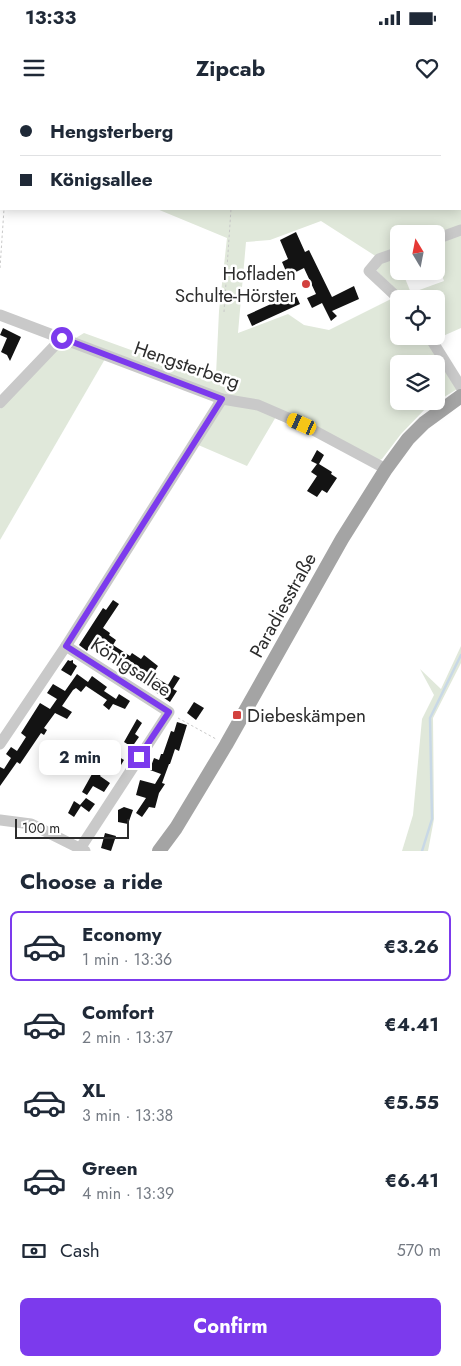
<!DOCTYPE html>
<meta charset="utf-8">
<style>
body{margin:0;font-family:Jost,sans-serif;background:#f2f2f3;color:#1f2937;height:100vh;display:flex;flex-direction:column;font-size:19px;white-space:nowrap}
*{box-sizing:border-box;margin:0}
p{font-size:16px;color:#747a83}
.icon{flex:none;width:28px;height:28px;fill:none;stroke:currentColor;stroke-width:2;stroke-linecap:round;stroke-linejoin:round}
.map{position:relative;height:751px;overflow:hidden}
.sheet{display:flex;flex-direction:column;background:#fff;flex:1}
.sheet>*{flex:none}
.hud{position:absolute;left:0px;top:0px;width:461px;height:110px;box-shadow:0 2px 12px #0003;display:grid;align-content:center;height:110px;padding:0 20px;background:#fff}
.needle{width:32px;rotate:350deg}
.buttons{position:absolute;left:390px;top:125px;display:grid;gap:10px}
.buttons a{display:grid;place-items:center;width:55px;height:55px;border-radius:8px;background:#fff;box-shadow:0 2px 12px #0003;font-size:25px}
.scale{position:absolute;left:15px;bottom:12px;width:114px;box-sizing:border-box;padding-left:5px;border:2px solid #2c2c2c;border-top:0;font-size:14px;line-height:18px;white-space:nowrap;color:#2c2c2c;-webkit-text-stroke:4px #fff;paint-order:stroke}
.end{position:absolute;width:22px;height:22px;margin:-11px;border:6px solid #7c3aed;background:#fff;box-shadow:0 0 0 2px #fff}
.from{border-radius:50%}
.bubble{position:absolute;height:35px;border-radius:8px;background:#fff;box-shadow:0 2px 12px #0003;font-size:16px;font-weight:700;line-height:35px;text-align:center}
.car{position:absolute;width:15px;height:30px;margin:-15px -8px;border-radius:6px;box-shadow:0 0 4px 1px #0007;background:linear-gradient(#f5c518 24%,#345 0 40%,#f5c518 0 76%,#345 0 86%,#f5c518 0)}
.hud b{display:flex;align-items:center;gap:18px;height:48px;font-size:19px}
.hud b+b{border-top:1px solid #e0e1e3}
.hud i{width:12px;height:12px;background:#1f2937}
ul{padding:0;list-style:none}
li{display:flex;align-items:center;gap:15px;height:70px;margin:0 10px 8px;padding:0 10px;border:2px solid transparent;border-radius:8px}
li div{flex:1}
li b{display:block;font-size:19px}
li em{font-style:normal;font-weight:700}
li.on{border-color:#7c3aed}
li>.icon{width:45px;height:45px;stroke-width:1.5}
h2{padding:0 20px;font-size:22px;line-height:60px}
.pay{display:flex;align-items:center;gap:12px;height:55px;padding:0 20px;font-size:19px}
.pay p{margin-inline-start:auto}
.primary-button{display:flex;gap:10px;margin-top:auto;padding:10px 20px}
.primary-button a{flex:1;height:58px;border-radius:8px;background:#7c3aed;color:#fff;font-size:20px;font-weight:700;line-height:58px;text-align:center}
.status{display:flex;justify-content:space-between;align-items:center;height:35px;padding:0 25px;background:#fff;direction:ltr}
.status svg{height:14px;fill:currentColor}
header{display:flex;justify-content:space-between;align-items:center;height:65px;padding:0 20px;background:#fff;font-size:22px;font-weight:700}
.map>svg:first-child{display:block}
.green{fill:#e0e8da;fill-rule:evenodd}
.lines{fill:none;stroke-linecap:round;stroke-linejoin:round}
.stream{stroke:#c8d8e6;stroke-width:2.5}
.building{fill:#131313}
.path{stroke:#c9c9c9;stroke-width:1;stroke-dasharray:2.5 2.5;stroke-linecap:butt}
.minor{stroke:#c9c9c9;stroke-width:11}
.major{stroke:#a4a4a4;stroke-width:14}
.route{stroke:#7c3aed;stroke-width:6}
.poi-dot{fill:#d2413e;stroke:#fff;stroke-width:2}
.labels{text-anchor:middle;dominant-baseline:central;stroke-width:5;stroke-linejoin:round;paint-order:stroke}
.poi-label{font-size:19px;fill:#2c2c2c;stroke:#fff;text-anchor:end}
.street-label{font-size:19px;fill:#2c2c2c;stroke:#fff}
</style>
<div class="status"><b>13:33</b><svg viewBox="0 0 49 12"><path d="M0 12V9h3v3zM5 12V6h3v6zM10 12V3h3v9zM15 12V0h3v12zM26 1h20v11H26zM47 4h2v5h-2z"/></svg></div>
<header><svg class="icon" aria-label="menu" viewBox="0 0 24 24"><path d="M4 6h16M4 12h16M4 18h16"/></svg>Zipcab<svg class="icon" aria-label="heart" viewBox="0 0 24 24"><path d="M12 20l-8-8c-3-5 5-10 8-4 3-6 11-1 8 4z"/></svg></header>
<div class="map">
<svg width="461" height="751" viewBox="0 0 461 751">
<rect width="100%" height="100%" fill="#fff"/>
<!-- green -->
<g class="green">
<path d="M17,0h444v126l-25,8h-37v14l-22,9 -56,-36 -51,19 -24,2 -8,91 50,-19 16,11 25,5 64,-32 6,5v33h27l33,52 -33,20 -25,26 -19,25 -5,2 -156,-66 -147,-56 10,-6 83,30 49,12 3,-64 8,-73 -70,-29h303v-108zM399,264h37v37h-37z"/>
<path d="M461,133v95l-27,12 -2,-4h4v-37h-30l-29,-28c1,-10 11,-12 19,-15l3,15h3l9,22 33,-12 -8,-23v-17z"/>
<polygon points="63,242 105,259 0,440 0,309"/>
<polygon points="223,301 277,315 247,366 196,344"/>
<polygon points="461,546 461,563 433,618 434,719 428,751 402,751 413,715 422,619 434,595 420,569 441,589"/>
</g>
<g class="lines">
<!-- stream -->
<polyline class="stream" points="422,751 432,719 430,618 461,555"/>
</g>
<!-- building -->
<g class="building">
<polygon points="296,132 305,152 309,150 332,197 354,186 359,199 332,211 337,216 331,221 322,203 312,208 307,198 316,194 304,168 288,176 282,162 288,159 280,140"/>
<polygon points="295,193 300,204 252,226 247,215"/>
<polygon points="3,228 21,237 10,261 7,255 1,252 7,238 0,235"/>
<polygon points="317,350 324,355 319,364 332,372 331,374 337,378 327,393 322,390 317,397 307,391 317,376 311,372 317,364 311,361"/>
<polygon points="113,500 119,504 103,528 110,533 109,535 116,540 113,545 130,556 132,553 141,559 144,555 158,566 152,575 168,585 174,575 180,578 173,589 177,591 170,602 142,583 148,574 138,567 132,575 130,575 104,558 112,545 97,535 87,551 79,545 103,508 106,510"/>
<polygon points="68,560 70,561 73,560 73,563 77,566 71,576 61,570"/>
<polygon points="77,574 88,582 92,576 107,587 104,591 116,599 119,594 130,601 125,609 113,604 109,610 103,605 107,600 86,586 81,592 76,588 73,590 62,606 72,612 67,619 55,613 44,628 47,630 44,635 41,633 20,664 17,662 0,686 0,667 4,669 11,658 6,654 11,647 17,651 26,637 21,633 40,603 50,609 57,599 47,593 53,584 65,591"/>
<polygon points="194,602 204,608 196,620 187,613"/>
<polygon points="137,619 142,623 135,634 139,637 132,647 124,642"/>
<polygon points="177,622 187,625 179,651 175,649 170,664 169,664 162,683 165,684 159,693 155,708 149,707 142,717 136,713 146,698 136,695 140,680 155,684 161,674 150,670 150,669 154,658 159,660 161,654 163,654 171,631 174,632"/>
<polygon points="114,654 124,660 118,670 108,663"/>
<polygon points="97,665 104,669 100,676 110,683 104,692 93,686 87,695 82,692"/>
<polygon points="86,698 95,704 89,712 81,706 74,717 68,713 74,701 80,705"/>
<polygon points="124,707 133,710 128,724 118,722 118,710"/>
<polygon points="105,733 116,736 111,751 101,748"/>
</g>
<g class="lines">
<!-- path -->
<g class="path">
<polyline points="15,1 15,0"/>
<polyline points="238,1 238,0"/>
<polyline points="0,88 1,88"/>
<polyline points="0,168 4,109"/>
<polyline points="224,212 231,109"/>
<polyline points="178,618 216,639"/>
</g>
<!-- minor -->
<g class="minor">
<polyline points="436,139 461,130"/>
<polyline points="399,152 379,159 369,171 399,199"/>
<polyline points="0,215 222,299 258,305 302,324 386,369"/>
<polyline points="429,236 461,287"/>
<polyline points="0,303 62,238"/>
<polyline points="66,546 169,612 81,747"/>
<polyline points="0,644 66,546 222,299"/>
<polyline points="0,720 31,724 85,751"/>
</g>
<!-- major -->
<polyline class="major" points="159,751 176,728 226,645 342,439 386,369 408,339 424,323 461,296"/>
</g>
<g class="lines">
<!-- route -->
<polyline class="route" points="62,238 222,299 66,546 169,612 139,657"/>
</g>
<!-- markers -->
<g class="poi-dot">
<circle cx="306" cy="184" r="5"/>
<rect x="232" y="610" width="10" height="10" rx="2.5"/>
</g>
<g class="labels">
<!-- poi labels -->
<g class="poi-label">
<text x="296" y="173">Hofladen<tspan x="296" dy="22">Schulte-Hörster</tspan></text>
<text x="247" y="615" text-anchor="start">Diebeskämpen</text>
</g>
<!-- street labels -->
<g class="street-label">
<text transform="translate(187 265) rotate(19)">Hengsterberg</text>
<text transform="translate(283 505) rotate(-61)">Paradiesstraße</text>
<text transform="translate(131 567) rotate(33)">Königsallee</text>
</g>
</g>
</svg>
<div class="buttons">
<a><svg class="needle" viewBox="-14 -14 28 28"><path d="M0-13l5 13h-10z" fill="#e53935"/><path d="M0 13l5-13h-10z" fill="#747a83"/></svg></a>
<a><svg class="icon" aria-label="locate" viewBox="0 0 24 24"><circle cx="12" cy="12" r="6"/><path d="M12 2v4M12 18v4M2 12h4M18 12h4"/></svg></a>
<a><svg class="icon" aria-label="layers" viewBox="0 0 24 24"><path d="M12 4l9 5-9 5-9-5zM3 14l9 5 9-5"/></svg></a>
</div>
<div class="scale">100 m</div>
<i class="end from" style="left:62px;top:238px"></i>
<i class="end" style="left:139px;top:657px"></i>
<div class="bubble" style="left:39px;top:640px;width:82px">2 min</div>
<i class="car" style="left:302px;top:324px;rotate:294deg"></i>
<div class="hud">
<b><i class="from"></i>Hengsterberg</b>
<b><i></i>Königsallee</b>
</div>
</div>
<section class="sheet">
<h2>Choose a ride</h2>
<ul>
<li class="on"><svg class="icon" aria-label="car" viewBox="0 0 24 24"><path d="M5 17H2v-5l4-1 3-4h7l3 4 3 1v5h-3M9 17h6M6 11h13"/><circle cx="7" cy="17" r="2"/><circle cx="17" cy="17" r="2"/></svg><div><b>Economy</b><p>1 min · 13:36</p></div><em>€3.26</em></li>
<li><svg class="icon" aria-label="car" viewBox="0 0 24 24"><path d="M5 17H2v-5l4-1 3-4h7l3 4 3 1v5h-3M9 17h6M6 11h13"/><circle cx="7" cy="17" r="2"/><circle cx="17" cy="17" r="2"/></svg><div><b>Comfort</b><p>2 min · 13:37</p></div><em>€4.41</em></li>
<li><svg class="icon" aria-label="car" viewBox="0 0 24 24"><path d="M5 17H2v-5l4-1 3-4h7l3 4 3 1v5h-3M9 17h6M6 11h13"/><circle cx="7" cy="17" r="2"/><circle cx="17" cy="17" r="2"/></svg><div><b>XL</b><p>3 min · 13:38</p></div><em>€5.55</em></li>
<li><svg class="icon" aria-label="car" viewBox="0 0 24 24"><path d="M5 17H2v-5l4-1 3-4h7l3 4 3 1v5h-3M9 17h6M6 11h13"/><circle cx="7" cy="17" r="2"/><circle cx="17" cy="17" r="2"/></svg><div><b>Green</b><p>4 min · 13:39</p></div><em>€6.41</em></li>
</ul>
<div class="pay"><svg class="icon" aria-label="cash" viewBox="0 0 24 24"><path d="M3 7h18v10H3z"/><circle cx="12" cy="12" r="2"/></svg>Cash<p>570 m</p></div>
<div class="primary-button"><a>Confirm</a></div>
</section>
